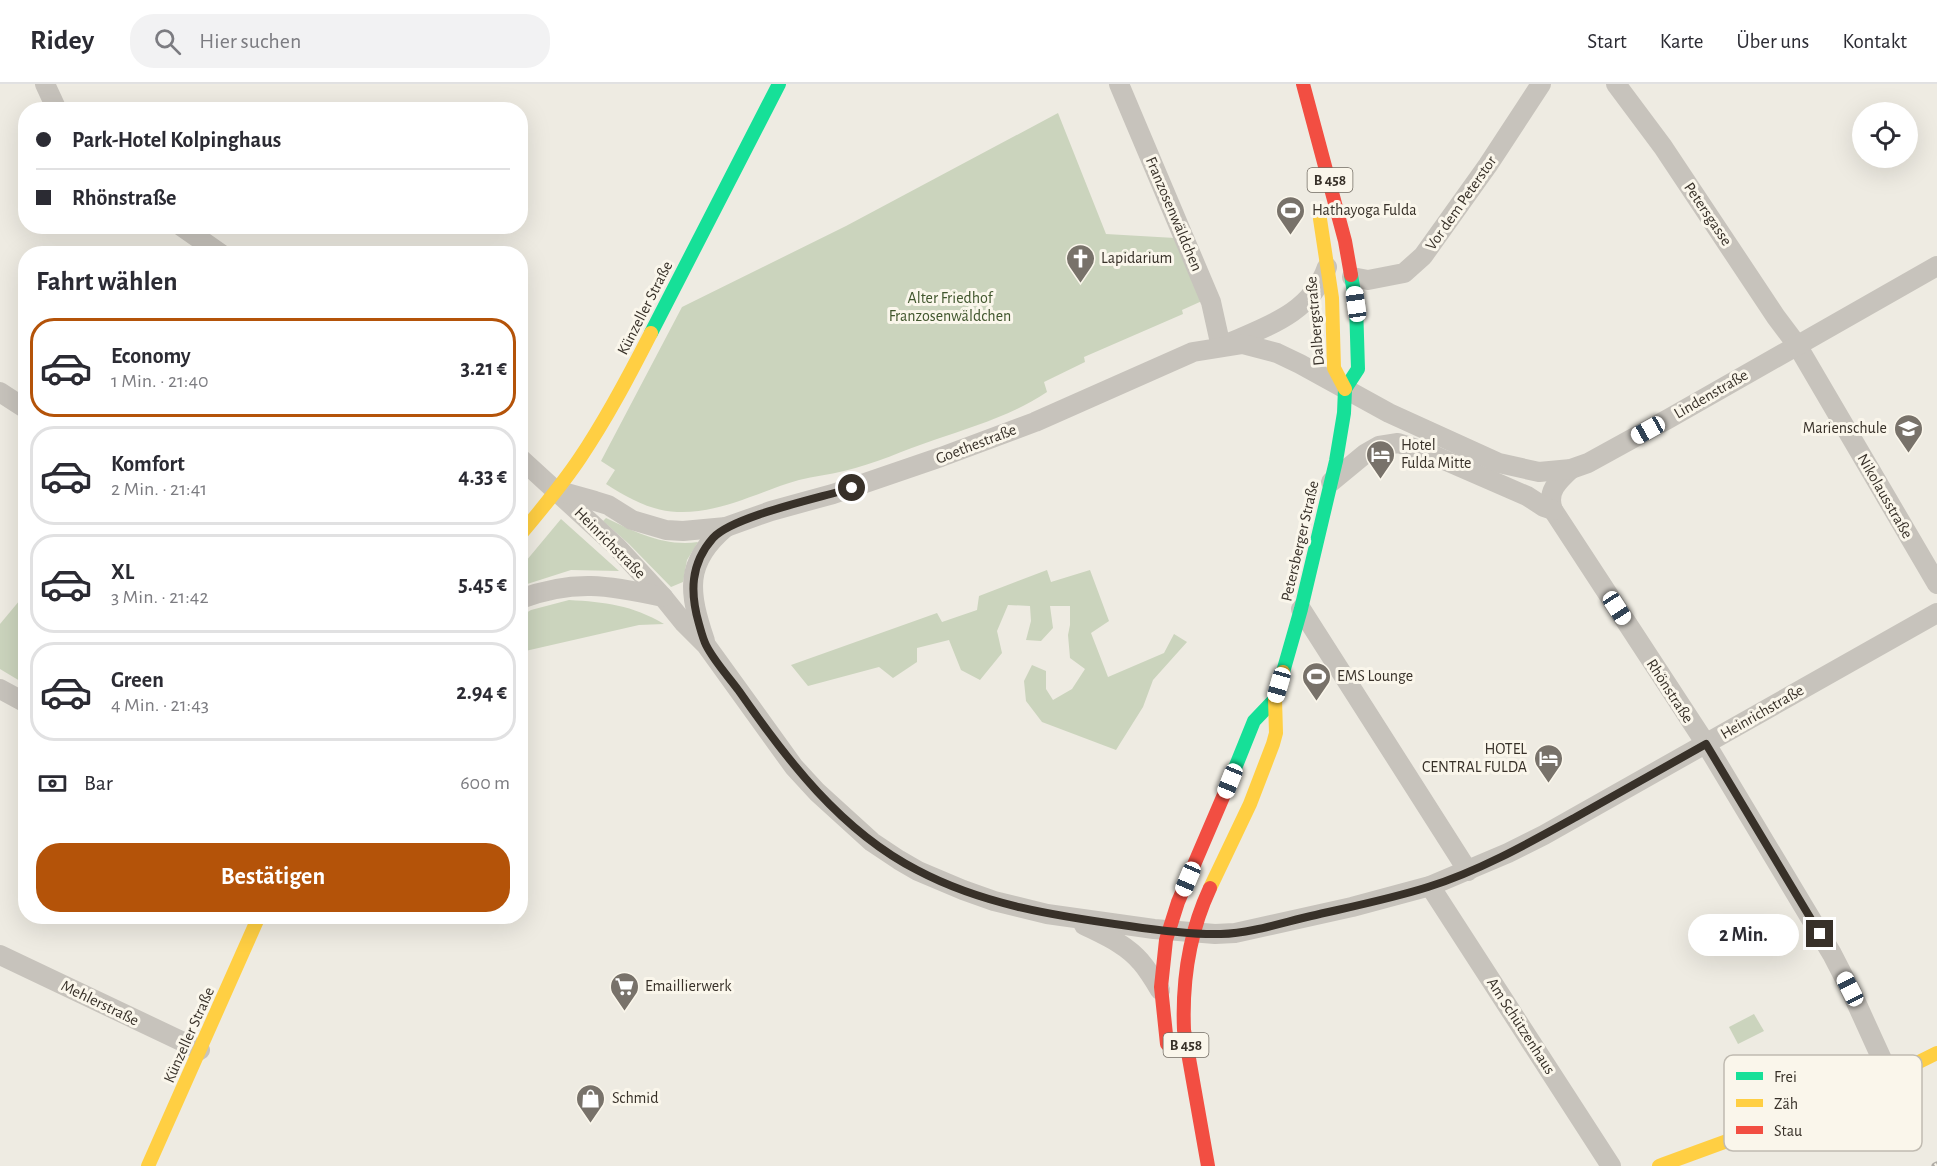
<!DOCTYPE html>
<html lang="de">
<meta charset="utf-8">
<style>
body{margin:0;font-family:"Alegreya Sans",sans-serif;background:#f2f2f3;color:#2b2b33;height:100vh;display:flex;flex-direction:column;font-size:22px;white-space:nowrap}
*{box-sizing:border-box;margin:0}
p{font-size:20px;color:#7c7c81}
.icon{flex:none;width:33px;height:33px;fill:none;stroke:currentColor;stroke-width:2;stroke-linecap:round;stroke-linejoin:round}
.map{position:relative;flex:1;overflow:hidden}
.panel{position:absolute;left:18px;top:162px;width:510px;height:678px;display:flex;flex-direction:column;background:#fff;border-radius:24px;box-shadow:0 6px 24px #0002}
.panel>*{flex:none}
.hud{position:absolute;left:18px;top:18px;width:510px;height:132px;border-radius:24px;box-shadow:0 6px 24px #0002;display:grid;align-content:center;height:132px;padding:0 18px;background:#fff}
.buttons{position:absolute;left:1852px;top:18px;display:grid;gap:12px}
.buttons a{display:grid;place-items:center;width:66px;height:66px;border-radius:50%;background:#fff;box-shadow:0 6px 24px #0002;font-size:30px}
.end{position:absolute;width:27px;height:27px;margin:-14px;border:8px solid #383129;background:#fff;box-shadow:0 0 0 3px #fff}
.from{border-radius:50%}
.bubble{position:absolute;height:42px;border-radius:21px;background:#fff;box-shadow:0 6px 24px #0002;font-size:20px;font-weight:600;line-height:42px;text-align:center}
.car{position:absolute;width:18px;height:36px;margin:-18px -9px;border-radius:8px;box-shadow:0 0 4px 2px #0007;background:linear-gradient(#fff 24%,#345 0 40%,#fff 0 76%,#345 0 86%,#fff 0)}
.hud b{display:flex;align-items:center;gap:21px;height:57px;font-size:22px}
.hud b+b{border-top:2px solid #e1e1e2}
.hud i{width:15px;height:15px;background:#2b2b33}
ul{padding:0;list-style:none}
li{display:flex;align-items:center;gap:18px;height:99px;margin:0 12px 9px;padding:0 6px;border:3px solid #e1e1e2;border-radius:24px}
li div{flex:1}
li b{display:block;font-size:22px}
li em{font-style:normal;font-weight:600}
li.on{border-color:#b45309}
li>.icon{width:54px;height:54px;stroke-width:1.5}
h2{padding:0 18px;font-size:27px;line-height:72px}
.pay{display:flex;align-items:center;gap:15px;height:66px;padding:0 18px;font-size:22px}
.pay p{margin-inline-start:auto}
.button{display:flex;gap:12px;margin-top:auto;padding:12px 18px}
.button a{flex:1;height:69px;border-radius:24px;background:#b45309;color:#fff;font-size:24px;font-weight:600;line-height:69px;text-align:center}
header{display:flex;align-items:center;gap:36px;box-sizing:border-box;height:84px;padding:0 30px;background:#fff;border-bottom:2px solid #e1e1e2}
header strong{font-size:28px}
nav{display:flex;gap:33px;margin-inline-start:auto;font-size:21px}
.search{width:420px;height:54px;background:#f2f2f3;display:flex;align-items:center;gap:15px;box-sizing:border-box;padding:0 21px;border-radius:24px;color:#7c7c81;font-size:22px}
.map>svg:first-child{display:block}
.green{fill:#cbd4bd}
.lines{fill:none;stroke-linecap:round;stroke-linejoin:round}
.street{stroke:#c7c3bc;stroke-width:20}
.fast{stroke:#16e098;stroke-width:14}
.slow{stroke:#ffcf43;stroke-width:14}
.jam{stroke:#f24e42;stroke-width:14}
.rail-casing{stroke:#afaba5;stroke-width:7}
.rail{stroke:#faf6eb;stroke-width:4.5;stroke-dasharray:14;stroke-linecap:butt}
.route{stroke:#383129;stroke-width:8}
.labels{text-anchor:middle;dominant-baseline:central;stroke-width:6;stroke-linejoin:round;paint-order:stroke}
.shield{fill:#faf6eb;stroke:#726c63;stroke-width:1.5}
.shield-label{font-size:15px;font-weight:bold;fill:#383129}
.street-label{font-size:16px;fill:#383129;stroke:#faf6eb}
.poi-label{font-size:16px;fill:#383129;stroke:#faf6eb;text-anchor:start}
.park-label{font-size:16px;fill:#40562d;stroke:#faf6eb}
.key{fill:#faf6eb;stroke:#c0bbb1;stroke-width:1.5}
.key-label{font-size:16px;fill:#383129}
</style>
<header>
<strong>Ridey</strong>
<div class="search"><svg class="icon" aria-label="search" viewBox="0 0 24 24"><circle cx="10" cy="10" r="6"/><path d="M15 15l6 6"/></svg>Hier suchen</div>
<nav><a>Start</a><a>Karte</a><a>Über uns</a><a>Kontakt</a></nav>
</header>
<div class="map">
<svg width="1937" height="1082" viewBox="0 0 1937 1082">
<rect width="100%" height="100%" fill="#eeebe2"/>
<!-- green -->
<g class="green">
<path d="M1058,29l48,121 69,4 27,63 -20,9 1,4 -99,43 1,5 -41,20 3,10c-34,23 -75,35 -113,48 -30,10 -59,24 -90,31 -15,4 -30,5 -45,9 -39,11 -80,34 -122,32 -26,-1 -49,-14 -71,-28l9,-14 -14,-9 81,-154 164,-81z"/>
<path d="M606,434c29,14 59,29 92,24l-11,18 -4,22 -12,5 -42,-43 -26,-23z"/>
<polygon points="561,435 619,487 571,486 521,502 521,483"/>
<polygon points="1047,486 1051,498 1090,486 1109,537 1091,549 1108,593 1164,569 1174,550 1187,558 1153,596 1143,623 1116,666 1042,638 1026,617 1024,597 1032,581 1046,587 1046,605 1053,616 1072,605 1085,585 1070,574 1068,551 1070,541 1070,522 1050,522 1053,544 1041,557 1026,556 1031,537 1030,522 1008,521 997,547 1002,569 980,596 961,586 949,556 917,564 917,578 893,594 879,583 808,602 791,581 937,529 942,538 977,526 979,512"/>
<polygon points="25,510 25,600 0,585 0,540"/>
<path d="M569,516c36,2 63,5 95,24l-25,1 -118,27v-36l10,-6z"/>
<polygon points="1754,930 1764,947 1738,960 1729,943"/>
</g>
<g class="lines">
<!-- street -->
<g class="street">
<polyline points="45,0 57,26"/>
<polyline points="1119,0 1211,218 1221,263"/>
<polyline points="1616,0 1663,63 1776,233 1797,261 1937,500"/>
<polyline points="181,142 221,170"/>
<polyline points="1352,193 1368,196 1404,189 1423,172 1488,81 1541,0"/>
<path d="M1231,258c40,-17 81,-31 96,-75"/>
<polyline points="0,308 26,325"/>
<polyline points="520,374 616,462 663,513 684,539 706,561 794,683 817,708 872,758 899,776 918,787 963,806 994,817 1047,830 1154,845 1215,850 1235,849 1352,823 1430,802 1508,769 1544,751 1937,529"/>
<path d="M1571,385c-13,12 -25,23 -18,41l153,234 126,210 18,35 40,88"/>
<polyline points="1331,398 1365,370 1379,362 1398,359 1426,368 1527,412 1544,423 1553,426"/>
<polyline points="559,407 595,417 608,421 632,436 666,446 683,447 726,443 771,427 833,410 941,373 1035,338 1193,268 1243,260 1277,269 1300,280 1389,329 1499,379 1539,388 1571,385 1588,379 1668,335 1937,182"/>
<path d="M520,515c54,-20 88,-14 143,-2"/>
<polyline points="1301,525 1468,787"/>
<path d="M705,557c-16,-48 -22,-78 21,-114"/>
<polyline points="0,605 26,619"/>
<polyline points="1430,802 1611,1082"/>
<path d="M1084,841c20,10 42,19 57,37 7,8 13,18 19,28"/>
<polyline points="0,871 200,966"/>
</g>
<!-- fast -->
<g class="fast">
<polyline points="651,249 779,0"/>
<polyline points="1283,588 1301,525 1336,377 1344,329 1345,305 1358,285 1356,220 1351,191"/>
<polyline points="1229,699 1254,637 1275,615"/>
</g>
<!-- slow -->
<g class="slow">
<polyline points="1320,135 1332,214 1334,284 1345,305"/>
<path d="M520,451c21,-25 42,-50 60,-77 27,-40 49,-82 71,-125"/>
<polyline points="1210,804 1250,720 1273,660 1276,649 1275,615 1283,588"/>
<polyline points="148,1082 259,832"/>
<path d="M1659,1082c94,-35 189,-67 278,-113"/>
</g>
<!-- jam -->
<g class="jam">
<polyline points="1303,0 1345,157 1351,191"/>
<polyline points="1167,960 1161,903 1166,856 1178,818 1229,699"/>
<path d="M1208,1082l-24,-136c-2,-49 5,-97 26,-142"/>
</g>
<defs>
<polyline id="rail" points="1935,1082 1937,1081"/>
</defs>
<!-- rail casing -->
<use href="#rail" class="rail-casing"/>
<!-- rail -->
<use href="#rail" class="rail"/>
</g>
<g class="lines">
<!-- route -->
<path class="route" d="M852,404c-32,10 -119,28 -139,50 -23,26 -23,55 -14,86 2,7 4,15 7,21 8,16 22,31 33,46 48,69 102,140 178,179 66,35 139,46 212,56 27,4 65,9 92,8 30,-1 60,-11 90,-18 39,-9 79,-17 117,-29 51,-16 101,-44 148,-70 43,-24 86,-48 130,-73l114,190"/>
</g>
<!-- icons -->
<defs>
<symbol id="stadium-pin" viewBox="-11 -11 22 30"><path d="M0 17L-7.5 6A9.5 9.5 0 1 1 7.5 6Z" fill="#78726a" stroke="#faf6eb"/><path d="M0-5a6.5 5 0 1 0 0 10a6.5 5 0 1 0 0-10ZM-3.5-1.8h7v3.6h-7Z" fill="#fff"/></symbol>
<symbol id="church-pin" viewBox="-11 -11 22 30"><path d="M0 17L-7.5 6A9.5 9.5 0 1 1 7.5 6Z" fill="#78726a" stroke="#faf6eb"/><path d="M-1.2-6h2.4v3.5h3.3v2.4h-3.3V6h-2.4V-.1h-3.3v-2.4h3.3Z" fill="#fff"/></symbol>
<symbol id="school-pin" viewBox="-11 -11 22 30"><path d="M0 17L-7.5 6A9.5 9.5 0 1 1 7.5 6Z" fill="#78726a" stroke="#faf6eb"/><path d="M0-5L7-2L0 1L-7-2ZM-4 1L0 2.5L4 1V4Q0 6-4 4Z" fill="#fff"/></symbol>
<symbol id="hotel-pin" viewBox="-11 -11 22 30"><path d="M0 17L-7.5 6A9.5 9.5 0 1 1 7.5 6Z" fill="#78726a" stroke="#faf6eb"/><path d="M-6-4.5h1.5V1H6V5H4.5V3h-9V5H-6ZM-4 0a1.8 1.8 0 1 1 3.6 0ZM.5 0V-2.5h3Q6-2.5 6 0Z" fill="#fff"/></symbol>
<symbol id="supermarket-pin" viewBox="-11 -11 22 30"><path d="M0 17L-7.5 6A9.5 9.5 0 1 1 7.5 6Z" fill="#78726a" stroke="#faf6eb"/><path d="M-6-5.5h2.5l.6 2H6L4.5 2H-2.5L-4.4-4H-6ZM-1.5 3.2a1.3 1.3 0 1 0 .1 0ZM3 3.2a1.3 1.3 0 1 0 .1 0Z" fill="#fff"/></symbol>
<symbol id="shop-pin" viewBox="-11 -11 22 30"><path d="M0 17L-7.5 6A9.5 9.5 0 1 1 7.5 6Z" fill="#78726a" stroke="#faf6eb"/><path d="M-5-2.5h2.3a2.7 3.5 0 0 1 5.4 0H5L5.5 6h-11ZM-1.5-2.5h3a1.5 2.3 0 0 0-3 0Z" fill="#fff"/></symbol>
</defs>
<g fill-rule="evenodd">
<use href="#stadium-pin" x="1274" y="110" width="33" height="45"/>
<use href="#church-pin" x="1064" y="158" width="33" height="45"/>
<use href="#school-pin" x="1892" y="328" width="33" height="45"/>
<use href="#hotel-pin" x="1364" y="354" width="33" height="45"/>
<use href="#stadium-pin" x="1300" y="576" width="33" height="45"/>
<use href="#hotel-pin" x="1532" y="658" width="33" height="45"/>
<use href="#supermarket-pin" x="608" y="886" width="33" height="45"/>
<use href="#shop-pin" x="574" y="998" width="33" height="45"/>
</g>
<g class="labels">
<!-- shield labels -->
<g class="shield">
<rect x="1307.5" y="84" width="45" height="24" rx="4.5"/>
<rect x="1163.5" y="949" width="45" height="24" rx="4.5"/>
</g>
<g class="shield-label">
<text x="1330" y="96">B 458</text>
<text x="1186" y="961">B 458</text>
</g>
<!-- street labels -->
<g class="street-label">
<text transform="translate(1461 119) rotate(-55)">Vor dem Peterstor</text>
<text transform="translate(1174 130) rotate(67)">Franzosenwäldchen</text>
<text transform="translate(1708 130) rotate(56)">Petersgasse</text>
<text transform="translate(645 224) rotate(-63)">Künzeller Straße</text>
<text transform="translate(1315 237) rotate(-95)">Dalbergstraße</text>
<text transform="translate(1711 310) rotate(-30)">Lindenstraße</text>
<text transform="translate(976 360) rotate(-21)">Goethestraße</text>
<text transform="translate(1885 412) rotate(60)">Nikolausstraße</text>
<text transform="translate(1300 457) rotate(-77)">Petersberger Straße</text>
<text transform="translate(610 459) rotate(45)">Heinrichstraße</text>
<text transform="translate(1670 607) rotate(57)">Rhönstraße</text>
<text transform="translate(1762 628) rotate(-30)">Heinrichstraße</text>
<text transform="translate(100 919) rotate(26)">Mehlerstraße</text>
<text transform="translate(1521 942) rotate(57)">Am Schützenhaus</text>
<text transform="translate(189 951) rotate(-66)">Künzeller Straße</text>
</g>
<!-- poi labels -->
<g class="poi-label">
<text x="1312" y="126">Hathayoga Fulda</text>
<text x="1101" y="174">Lapidarium</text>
<text x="1887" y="344" text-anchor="end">Marienschule</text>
<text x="1401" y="361">Hotel<tspan x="1401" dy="18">Fulda Mitte</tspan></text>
<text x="1337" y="592">EMS Lounge</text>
<text x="1527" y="665" text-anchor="end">HOTEL<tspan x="1527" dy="18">CENTRAL FULDA</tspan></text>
<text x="645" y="902">Emaillierwerk</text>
<text x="612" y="1014">Schmid</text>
</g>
<!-- park labels -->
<g class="park-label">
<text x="950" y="214">Alter Friedhof<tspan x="950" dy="18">Franzosenwäldchen</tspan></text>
</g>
</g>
<!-- legend -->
<rect x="1724" y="971" width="198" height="96" rx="9" class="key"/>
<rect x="1736" y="988" width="27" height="8" fill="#16e098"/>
<rect x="1736" y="1015" width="27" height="8" fill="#ffcf43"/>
<rect x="1736" y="1042" width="27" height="8" fill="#f24e42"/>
<g class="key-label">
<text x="1774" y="998">Frei</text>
<text x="1774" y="1025">Zäh</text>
<text x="1774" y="1052">Stau</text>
</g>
</svg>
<div class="buttons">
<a><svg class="icon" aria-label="locate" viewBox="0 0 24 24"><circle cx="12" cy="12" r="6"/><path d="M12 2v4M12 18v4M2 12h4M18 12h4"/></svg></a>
</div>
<i class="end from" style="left:852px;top:404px"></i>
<i class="end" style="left:1820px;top:850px"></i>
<div class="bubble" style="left:1688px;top:830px;width:111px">2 Min.</div>
<i class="car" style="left:1356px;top:220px;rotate:352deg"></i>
<i class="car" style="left:1648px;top:346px;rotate:241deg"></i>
<i class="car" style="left:1617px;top:524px;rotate:147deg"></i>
<i class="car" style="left:1279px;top:601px;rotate:196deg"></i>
<i class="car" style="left:1230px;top:697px;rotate:202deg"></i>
<i class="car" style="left:1188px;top:795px;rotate:203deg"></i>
<i class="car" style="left:1850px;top:905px;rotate:333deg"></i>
<div class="hud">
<b><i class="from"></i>Park-Hotel Kolpinghaus</b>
<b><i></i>Rhönstraße</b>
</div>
<section class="panel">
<h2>Fahrt wählen</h2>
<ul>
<li class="on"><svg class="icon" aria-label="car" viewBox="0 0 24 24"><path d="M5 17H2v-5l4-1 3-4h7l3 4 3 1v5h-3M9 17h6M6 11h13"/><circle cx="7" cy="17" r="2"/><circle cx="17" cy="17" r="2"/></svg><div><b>Economy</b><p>1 Min. · 21:40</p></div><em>3.21 €</em></li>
<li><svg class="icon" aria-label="car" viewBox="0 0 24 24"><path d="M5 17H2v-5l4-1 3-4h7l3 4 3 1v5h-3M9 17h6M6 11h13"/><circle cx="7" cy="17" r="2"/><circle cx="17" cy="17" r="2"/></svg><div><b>Komfort</b><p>2 Min. · 21:41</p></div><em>4.33 €</em></li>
<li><svg class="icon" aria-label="car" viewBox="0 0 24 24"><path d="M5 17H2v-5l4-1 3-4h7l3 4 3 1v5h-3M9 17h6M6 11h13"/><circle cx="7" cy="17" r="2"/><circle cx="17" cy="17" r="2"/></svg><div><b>XL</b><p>3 Min. · 21:42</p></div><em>5.45 €</em></li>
<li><svg class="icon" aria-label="car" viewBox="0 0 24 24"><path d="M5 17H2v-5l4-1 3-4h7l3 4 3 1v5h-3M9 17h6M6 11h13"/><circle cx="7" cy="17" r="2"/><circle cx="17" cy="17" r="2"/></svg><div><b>Green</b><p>4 Min. · 21:43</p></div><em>2.94 €</em></li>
</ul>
<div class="pay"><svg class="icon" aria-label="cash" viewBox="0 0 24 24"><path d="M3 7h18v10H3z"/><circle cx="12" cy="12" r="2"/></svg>Bar<p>600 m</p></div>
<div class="button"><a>Bestätigen</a></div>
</section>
</div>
